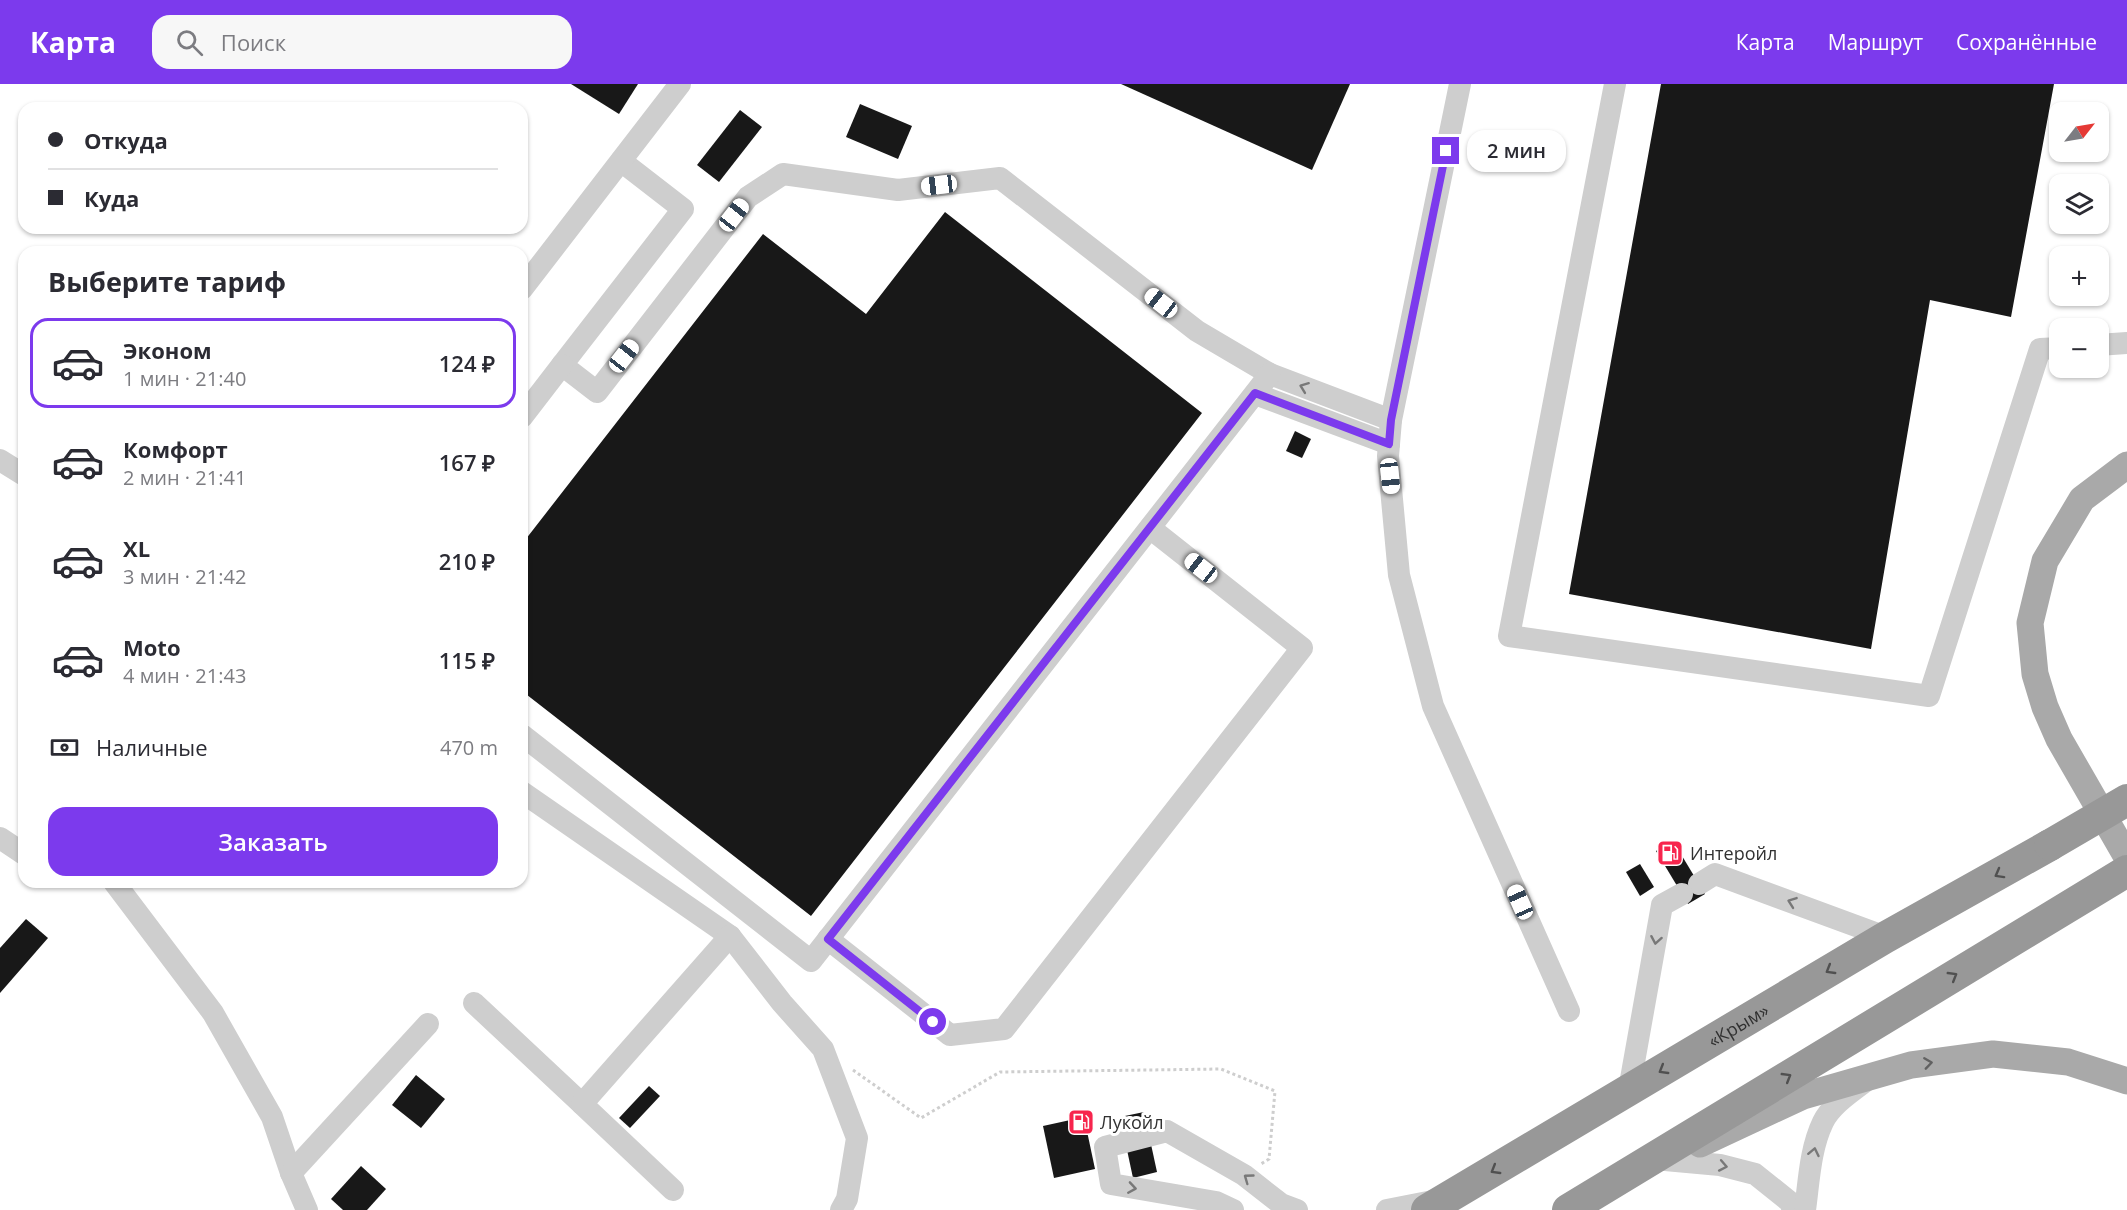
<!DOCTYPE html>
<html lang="ru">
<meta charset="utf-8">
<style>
body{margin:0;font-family:"Open Sans",sans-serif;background:#f7f7f7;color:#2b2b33;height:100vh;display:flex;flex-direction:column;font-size:22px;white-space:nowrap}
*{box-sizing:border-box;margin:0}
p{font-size:20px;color:#7c7c81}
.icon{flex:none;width:33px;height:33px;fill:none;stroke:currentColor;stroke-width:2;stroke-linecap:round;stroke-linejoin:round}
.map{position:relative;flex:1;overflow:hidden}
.panel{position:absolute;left:18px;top:162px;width:510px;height:642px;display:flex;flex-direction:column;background:#fff;border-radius:18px;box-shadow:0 2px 4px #0004}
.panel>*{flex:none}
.guide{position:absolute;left:18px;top:18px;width:510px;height:132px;border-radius:18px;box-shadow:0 2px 4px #0004;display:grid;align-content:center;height:132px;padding:0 30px;background:#fff}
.needle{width:39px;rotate:59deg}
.fabs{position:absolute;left:2049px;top:18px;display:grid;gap:12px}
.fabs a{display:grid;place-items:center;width:60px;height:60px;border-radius:12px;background:#fff;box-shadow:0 2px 4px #0004;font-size:30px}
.end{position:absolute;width:27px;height:27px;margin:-14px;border:8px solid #7c3aed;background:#fff;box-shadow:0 0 0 3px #fff}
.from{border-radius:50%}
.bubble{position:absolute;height:42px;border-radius:18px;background:#fff;box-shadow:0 2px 4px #0004;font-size:20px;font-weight:600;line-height:42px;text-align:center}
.car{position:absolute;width:18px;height:36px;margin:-18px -9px;border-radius:8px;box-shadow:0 0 4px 2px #0007;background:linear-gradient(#fff 24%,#345 0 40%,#fff 0 76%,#345 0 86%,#fff 0)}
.guide b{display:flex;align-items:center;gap:21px;height:57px;font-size:22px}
.guide b+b{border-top:2px solid #e1e1e2}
.guide i{width:15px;height:15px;background:#2b2b33}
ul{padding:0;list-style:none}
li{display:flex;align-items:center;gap:18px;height:90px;margin:0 12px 9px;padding:0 18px;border:3px solid transparent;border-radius:18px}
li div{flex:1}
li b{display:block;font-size:22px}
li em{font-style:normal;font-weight:600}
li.on{border-color:#7c3aed}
li>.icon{width:54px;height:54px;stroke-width:1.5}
h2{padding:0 30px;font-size:27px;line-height:72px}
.pay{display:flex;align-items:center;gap:15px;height:66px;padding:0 30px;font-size:22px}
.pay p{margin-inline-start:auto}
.cta{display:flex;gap:12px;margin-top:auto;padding:12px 30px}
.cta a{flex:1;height:69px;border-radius:18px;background:#7c3aed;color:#fff;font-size:24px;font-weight:600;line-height:69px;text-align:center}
header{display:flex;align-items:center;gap:36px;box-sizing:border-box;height:84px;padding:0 30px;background:#7c3aed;color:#fff}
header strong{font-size:28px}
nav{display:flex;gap:33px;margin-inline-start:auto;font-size:21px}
.search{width:420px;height:54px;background:#f7f7f7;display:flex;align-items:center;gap:15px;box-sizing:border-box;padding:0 21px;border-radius:18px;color:#7c7c81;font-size:22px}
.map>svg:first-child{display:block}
.building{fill:#181818}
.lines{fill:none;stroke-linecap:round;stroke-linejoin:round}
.path{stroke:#cecece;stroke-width:3;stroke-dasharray:3 3;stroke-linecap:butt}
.minor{stroke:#cecece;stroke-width:22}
.major{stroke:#a9a9a9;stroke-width:27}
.highway{stroke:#989898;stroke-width:32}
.highway-bridge{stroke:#989898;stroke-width:32}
.oneway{stroke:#787878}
.oneway2{stroke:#505050}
.oneway3{stroke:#616161}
.route{stroke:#7c3aed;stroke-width:8}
.labels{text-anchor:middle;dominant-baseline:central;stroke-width:6;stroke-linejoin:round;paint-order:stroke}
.poi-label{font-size:18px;fill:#313131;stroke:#fff;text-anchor:start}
.street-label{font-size:18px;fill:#313131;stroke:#fff}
</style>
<header>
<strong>Карта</strong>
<div class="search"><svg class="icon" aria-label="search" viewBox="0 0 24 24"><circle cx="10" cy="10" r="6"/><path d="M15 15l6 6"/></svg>Поиск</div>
<nav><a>Карта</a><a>Маршрут</a><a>Сохранённые</a></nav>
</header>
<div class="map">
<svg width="2127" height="1126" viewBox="0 0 2127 1126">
<rect width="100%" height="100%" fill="#fff"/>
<!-- building -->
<g class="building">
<polygon points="571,0 638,0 619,30"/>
<polygon points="1121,0 1350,0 1312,86"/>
<polygon points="1661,0 2054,0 2011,233 1930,216 1871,565 1569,510"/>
<polygon points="860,20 912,42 898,75 846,53"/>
<polygon points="740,26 762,43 719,98 697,81"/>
<polygon points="945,128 1202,329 811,832 522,607 522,460 763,150 866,230"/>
<polygon points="1295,347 1311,355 1302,374 1286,367"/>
<polygon points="1673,757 1705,810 1688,820 1656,767"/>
<polygon points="1640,780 1654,803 1640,812 1626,788"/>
<polygon points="26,835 48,854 0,909 0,864"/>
<polygon points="416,991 445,1015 421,1044 392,1021"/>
<polygon points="649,1002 660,1012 630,1044 619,1034"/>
<polygon points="1144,1028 1157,1088 1133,1094 1120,1033"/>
<polygon points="1084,1033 1095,1085 1054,1094 1043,1042"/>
<polygon points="361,1082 386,1105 367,1126 343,1126 331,1115"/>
</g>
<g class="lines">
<!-- path -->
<polyline class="path" points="853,986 921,1034 1000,988 1221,985 1275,1007 1269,1075 1261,1080"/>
<!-- minor -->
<g class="minor">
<polyline points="1460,0 1391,336 1388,372 1399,491 1433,622 1569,927"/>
<polyline points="1615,0 1509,552 1929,612 2040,265 2060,264"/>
<polyline points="621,77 683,125 562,281 597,308 748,113 783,90 898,106 1000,94 1197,247 1270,290 1391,336"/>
<polyline points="522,205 680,0"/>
<polyline points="2098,261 2127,259"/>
<polyline points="1255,310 1389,360"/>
<polyline points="522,333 562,281"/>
<polyline points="0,376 24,391"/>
<polyline points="522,651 811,877 1270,290"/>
<polyline points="522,708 730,852 782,919 823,965 857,1054 847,1115 841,1126"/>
<polyline points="0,754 24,770"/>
<polyline points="114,798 213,929 272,1033 291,1089 307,1126"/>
<polyline points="1699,800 1715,790 1886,853"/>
<polyline points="828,855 950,951 1004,945 1302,564 1150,444"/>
<polyline points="474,919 582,1020"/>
<polyline points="1629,1006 1662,821 1682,810"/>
<polyline points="1665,1076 1720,1081 1755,1090 1790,1118 1793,1126"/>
<polyline points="291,1089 428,940"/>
<polyline points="673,1106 582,1020 730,852"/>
<polyline points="1233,1126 1216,1118 1111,1100 1105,1063 1167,1047 1244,1091 1281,1120 1297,1126"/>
<polyline points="1387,1126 1443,1115"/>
<path d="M1805,1126c4,-29 5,-61 18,-88 9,-18 29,-30 44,-42"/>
</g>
<!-- major -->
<g class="major">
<polyline points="2127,381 2082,415 2045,477 2030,539 2035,590 2045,623 2059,655 2127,773"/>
<polyline points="1700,1060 1803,1012 1911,981 1993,970 2068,978 2127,997"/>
</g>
<!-- highway -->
<g class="highway">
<path id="s1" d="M1427,1126l459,-273 164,-92"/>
<polyline points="1568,1126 2127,787"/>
</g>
<!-- highway-bridge -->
<polyline class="highway-bridge" points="2050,761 2127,716"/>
</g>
<!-- one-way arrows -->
<defs><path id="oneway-chevron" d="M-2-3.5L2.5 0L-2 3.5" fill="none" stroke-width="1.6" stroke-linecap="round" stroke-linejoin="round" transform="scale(1.5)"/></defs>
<g class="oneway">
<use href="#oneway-chevron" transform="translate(1304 303) rotate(-159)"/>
<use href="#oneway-chevron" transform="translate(1792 818) rotate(-160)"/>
<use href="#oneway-chevron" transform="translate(1656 856) rotate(100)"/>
<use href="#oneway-chevron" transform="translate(1814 1068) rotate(-78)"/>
<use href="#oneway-chevron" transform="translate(1723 1082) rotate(11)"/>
<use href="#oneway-chevron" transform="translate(1248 1094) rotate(-144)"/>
<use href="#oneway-chevron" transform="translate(1132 1104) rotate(9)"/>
</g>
<g class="oneway2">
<use href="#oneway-chevron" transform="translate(1999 790) rotate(151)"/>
<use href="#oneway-chevron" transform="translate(1830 886) rotate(149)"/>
<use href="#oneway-chevron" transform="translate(1953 892) rotate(-31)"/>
<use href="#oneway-chevron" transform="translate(1663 986) rotate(149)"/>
<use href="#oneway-chevron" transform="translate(1787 993) rotate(-31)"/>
<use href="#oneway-chevron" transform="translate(1495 1086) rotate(149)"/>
</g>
<use class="oneway3" href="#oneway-chevron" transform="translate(1928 979) rotate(-8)"/>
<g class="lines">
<!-- route -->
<polyline class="route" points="933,938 828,855 1255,309 1389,360 1391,336 1446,67"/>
</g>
<!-- icons -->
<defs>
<symbol id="fuel-square" viewBox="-11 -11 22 22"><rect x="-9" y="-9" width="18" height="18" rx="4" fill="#f7254d" stroke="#fff"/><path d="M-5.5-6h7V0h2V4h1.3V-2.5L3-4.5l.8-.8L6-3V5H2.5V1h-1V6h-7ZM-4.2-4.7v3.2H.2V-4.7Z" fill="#fff"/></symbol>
</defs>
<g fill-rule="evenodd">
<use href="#fuel-square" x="1655" y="754" width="30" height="30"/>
<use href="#fuel-square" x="1066" y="1023" width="30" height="30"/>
</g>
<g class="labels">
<!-- poi labels -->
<g class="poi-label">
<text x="1690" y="769">Интеройл</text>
<text x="1100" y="1038">Лукойл</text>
</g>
<!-- street labels -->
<g class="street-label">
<text stroke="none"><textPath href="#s1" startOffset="362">«Крым»</textPath></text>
</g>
</g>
</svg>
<div class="fabs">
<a><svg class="needle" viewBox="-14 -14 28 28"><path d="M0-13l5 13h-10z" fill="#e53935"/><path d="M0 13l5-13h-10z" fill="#7c7c81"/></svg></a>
<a><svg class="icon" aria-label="layers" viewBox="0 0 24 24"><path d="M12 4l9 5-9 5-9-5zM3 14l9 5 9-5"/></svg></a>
<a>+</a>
<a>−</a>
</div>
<i class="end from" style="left:933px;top:938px"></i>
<i class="end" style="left:1446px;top:67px"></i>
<div class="bubble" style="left:1467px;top:46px;width:99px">2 мин</div>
<i class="car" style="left:939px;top:101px;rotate:263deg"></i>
<i class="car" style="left:734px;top:131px;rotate:38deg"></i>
<i class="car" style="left:1161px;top:219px;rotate:308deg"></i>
<i class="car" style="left:624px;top:272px;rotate:38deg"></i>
<i class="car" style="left:1390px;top:392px;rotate:174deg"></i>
<i class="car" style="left:1201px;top:484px;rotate:308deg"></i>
<i class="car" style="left:1520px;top:818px;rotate:336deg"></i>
<div class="guide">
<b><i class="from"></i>Откуда</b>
<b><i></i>Куда</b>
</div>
<section class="panel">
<h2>Выберите тариф</h2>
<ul>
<li class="on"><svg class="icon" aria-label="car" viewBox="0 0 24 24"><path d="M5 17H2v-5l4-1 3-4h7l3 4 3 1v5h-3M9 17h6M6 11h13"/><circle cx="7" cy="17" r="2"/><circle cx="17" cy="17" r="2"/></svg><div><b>Эконом</b><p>1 мин · 21:40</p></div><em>124 ₽</em></li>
<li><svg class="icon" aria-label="car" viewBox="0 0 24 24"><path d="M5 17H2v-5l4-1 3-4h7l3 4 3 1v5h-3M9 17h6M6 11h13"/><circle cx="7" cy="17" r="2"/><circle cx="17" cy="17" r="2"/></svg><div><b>Комфорт</b><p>2 мин · 21:41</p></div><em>167 ₽</em></li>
<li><svg class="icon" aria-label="car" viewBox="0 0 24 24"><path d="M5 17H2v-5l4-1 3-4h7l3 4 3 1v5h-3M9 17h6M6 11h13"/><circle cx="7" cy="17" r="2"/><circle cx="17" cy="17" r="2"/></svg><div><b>XL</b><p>3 мин · 21:42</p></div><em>210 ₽</em></li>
<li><svg class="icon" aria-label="car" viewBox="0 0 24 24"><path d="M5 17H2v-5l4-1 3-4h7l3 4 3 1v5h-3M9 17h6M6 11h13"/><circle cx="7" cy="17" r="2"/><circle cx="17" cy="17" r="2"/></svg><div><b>Moto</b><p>4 мин · 21:43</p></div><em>115 ₽</em></li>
</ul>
<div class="pay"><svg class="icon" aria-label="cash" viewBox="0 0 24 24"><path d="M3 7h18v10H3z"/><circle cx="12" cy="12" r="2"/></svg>Наличные<p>470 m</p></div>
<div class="cta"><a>Заказать</a></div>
</section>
</div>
